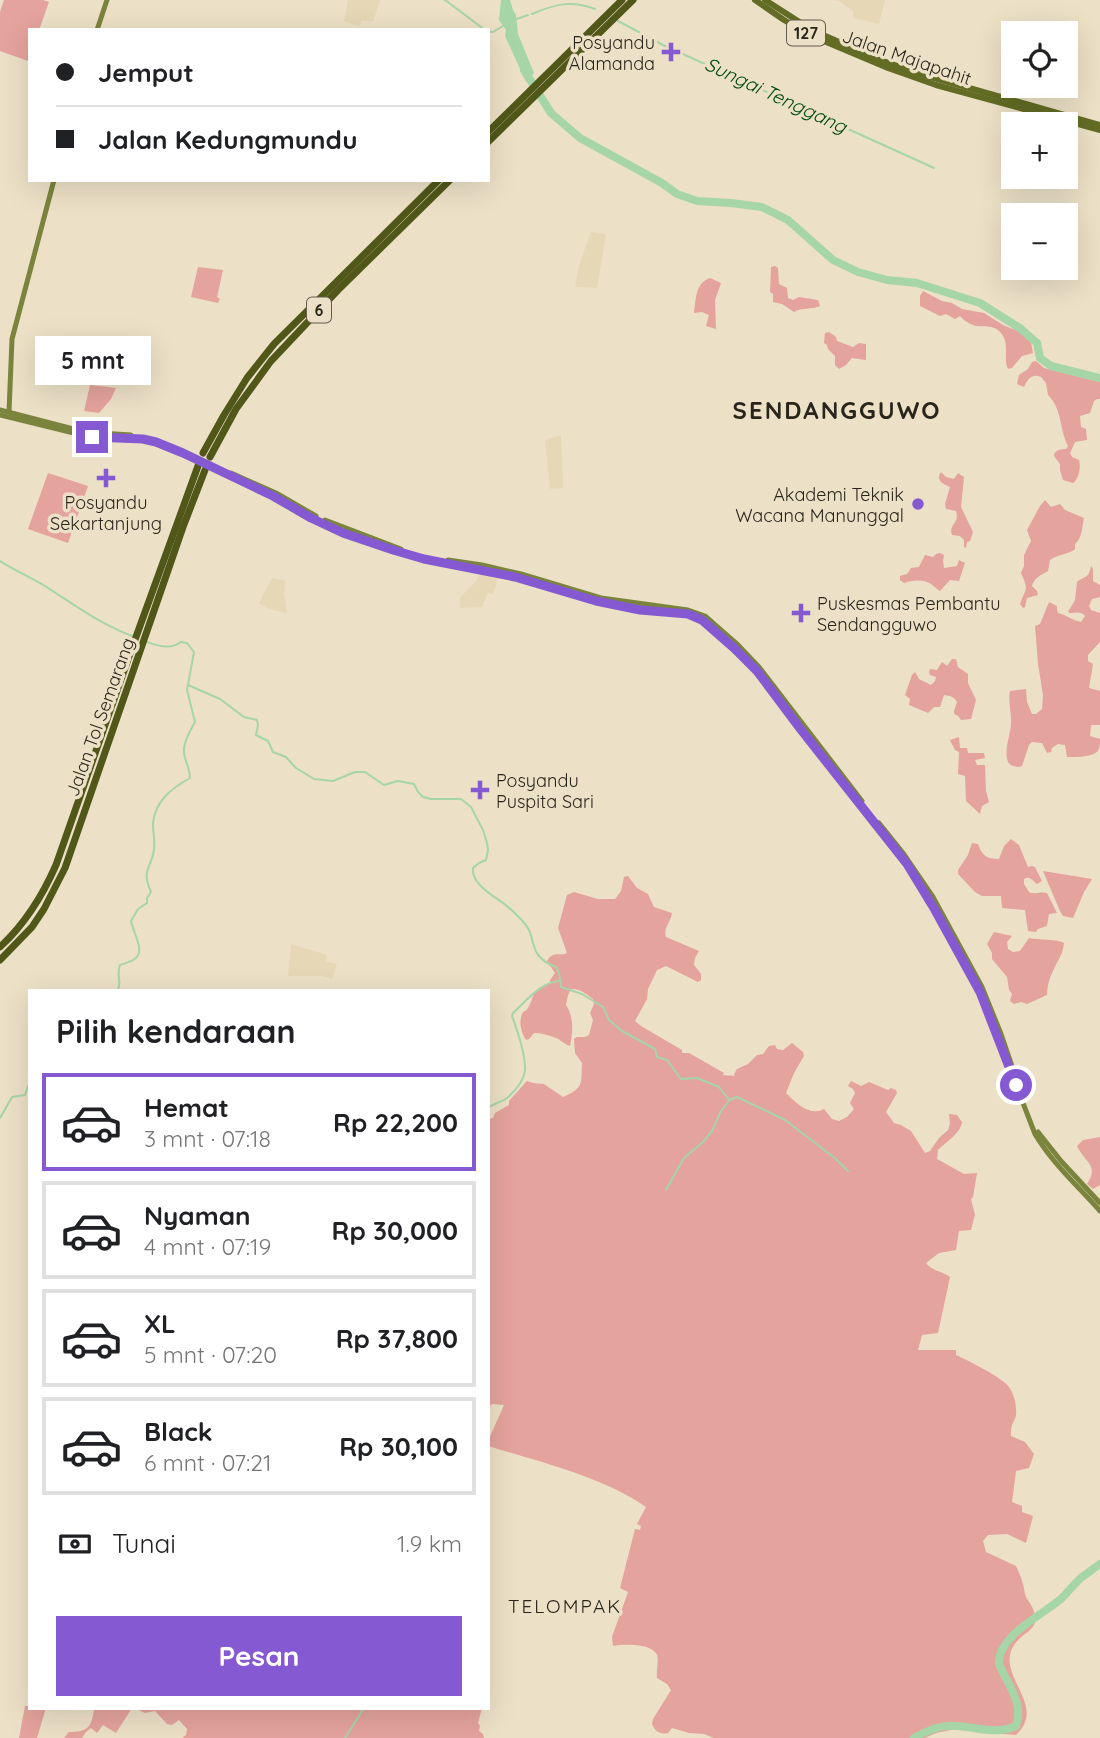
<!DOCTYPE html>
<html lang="id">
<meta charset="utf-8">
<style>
body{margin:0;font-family:Quicksand,sans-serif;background:#f6f6f6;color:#202124;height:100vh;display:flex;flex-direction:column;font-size:26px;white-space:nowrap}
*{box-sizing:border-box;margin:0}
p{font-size:23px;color:#757577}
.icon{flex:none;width:38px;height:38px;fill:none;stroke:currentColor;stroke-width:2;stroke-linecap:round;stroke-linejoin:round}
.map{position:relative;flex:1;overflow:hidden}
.drawer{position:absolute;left:28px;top:989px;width:462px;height:721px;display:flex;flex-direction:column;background:#fff;border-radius:0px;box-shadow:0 7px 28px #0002}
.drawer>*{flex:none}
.guide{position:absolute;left:28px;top:28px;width:462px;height:154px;border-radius:0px;box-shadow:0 7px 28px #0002;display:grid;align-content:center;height:154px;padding:0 28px;background:#fff}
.tools{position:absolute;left:1001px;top:21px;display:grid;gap:14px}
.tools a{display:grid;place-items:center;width:77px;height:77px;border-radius:0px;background:#fff;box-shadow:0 7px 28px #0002;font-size:35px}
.end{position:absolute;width:32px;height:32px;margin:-16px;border:9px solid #8559d2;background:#fff;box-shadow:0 0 0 4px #fff}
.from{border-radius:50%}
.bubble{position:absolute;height:49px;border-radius:0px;background:#fff;box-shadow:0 7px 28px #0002;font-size:23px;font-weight:800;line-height:49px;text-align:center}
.guide b{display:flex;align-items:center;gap:24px;height:66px;font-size:26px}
.guide b+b{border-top:2px solid #e0e0e0}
.guide i{width:18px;height:18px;background:#202124}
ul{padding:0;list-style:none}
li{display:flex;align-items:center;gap:21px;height:98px;margin:0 14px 10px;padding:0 14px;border:4px solid #e0e0e0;border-radius:0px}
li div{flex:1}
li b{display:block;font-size:26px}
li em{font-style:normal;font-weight:800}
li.on{border-color:#8559d2}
li>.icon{width:63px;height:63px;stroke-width:1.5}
h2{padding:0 28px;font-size:32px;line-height:84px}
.pay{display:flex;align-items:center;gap:18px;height:77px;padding:0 28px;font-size:26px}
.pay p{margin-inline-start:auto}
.action{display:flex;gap:14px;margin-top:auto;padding:14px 28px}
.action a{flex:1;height:80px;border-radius:0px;background:#8559d2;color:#fff;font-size:28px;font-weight:800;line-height:80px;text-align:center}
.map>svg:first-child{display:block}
.built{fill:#e6d7b6}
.green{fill:#e4a39c}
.water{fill:#a6d5a7}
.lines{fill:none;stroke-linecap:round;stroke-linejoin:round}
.stream{stroke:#a6d5a7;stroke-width:2}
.river{stroke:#a6d5a7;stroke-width:8}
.secondary{stroke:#7a843d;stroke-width:5}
.primary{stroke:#636c24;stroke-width:6}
.highway{stroke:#505719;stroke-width:7}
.route{stroke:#8559d2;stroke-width:9}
.poi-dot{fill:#8559d2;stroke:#ece0c6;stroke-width:2.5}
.labels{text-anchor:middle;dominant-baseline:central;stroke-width:7;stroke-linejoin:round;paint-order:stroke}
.shield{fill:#ece0c6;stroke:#645d4e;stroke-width:2}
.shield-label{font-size:16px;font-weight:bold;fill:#2a251b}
.poi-label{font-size:18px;fill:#2a251b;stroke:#ece0c6;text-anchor:end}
.street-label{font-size:18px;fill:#2a251b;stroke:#ece0c6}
.water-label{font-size:19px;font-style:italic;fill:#004a10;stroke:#ece0c6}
.neighbourhood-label{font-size:19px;letter-spacing:2px;fill:#2a251b;stroke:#ece0c6}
.district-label{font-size:24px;font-weight:bold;letter-spacing:2px;fill:#2a251b;stroke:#ece0c6}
</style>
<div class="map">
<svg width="1100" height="1738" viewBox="0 0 1100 1738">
<rect width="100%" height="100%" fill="#ece0c6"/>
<!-- built -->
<g class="built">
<polygon points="348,0 380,0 373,22 362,20 359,26 344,21"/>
<polygon points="833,0 885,0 879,24 853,18 853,11 839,1"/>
<polygon points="591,232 606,234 597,288 575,287 579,265"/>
<polygon points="561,435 563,488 550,489 545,440"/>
<polygon points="481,573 498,578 493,594 488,593 482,607 460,608 460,598 476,581"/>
<polygon points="272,578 285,581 284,594 287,613 269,609 259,603"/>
<polygon points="291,944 327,955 326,961 337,964 332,979 322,976 288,976"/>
</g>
<!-- green -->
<g class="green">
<polygon points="4,0 43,0 49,2 39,30 30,30 30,55 28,61 0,51 0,12"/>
<path d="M775,266l3,2 1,16 8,4 1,10 5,2 6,-3 19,3 2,6c-9,4 -18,1 -26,6l-12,-8 -9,-2v-8l-3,-2 1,-25z"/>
<polygon points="198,267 223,270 217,297 220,299 218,303 191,297"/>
<path d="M710,278l11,5 -6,17 1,29 -10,-3 3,-11 -7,-3 -8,1c2,-13 1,-30 16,-35z"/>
<path d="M923,291l19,10 10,2 10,6 22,4 19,12 24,10 4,7 2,11 -11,3 -10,12 -4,1c-5,-10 1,-23 -5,-33 -8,-14 -20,-7 -30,-11 -5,-2 -10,-5 -13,-9l-5,3 -9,-5 -6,2 -20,-10v-10z"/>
<polygon points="829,332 836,337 837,341 853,347 859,343 866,344 866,360 852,358 846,365 839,369 835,365 835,356 828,349 827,345 824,343 825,333"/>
<path d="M1036,361l8,7 56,14v17h-3l-3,2 -4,12 -10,3 1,11 5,2 1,11 -12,2 -5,11 2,4 7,3c2,7 0,19 -6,23l-10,-3 -3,-10v-6l-6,-8c0,-6 7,-7 12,-7l2,-3c-9,-17 -5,-36 -20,-51l-2,-12 -5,-6c-9,-4 -14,3 -17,10l-7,-3 2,-9 9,-6 4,-7z"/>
<polygon points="90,385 116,388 111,399 99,413 84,411"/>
<path d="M941,472l5,5 8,2 4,-6 6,4 -3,30 12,25 -3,9 -3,1 -1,6 -2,-1v-7l-4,-4 -8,-1c-4,-11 8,-11 4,-24l-10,-2 -1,-5 5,-17c-6,-3 -15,-6 -9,-15z"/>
<polygon points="48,473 88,486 68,543 28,529"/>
<path d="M1045,500l6,7 9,-3 5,6 19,8c-2,9 -2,21 -9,26v5c-5,5 -17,5 -25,11l-2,11c-6,3 -15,8 -16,15l5,5 1,4 -11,3 -2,9 -2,1 -3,-4c6,-17 9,-13 1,-31l3,-7v-11l7,-14 -4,-11 13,-24z"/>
<path d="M940,553l4,2 -1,6 1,7 13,-2 2,-6 6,3 -6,18 -9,-1 -10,11c-4,-2 -6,-5 -9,-7 -7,-5 -19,-4 -27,-1l-4,-3v-4l7,-2 4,-6 8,-1 6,-12 8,2 3,-3z"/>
<path d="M1091,566l2,3v12l7,4v12l-8,2 -3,7 2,4 9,3v29l-12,13v6l5,3 -4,24 11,3v34h-9l-1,11 10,3c0,4 0,9 -2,12 -5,6 -21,6 -29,6h-2l-2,-12 -7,-1 -6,4 -1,4 -4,1 -5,-10 -10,-1 -3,3 -7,21 -4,1c-4,-1 -8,-1 -10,-5 -5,-13 4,-29 3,-42 0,-10 -3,-19 -1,-29l16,-2 1,13 5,12h4l6,-5 1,-14 -5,-31 -3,-38 5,-2 9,-22 8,4v4l1,3c9,2 13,7 23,9l4,-6c-4,-5 -9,-3 -15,-3l-2,-1 7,-12 2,-18c7,-6 12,-3 14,-16z"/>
<path d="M952,659h4l2,8 10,7v9l8,17 -5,19 -10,1 -3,-4 -4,-2v-3l3,-9c-3,-5 -6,-6 -13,-7l-4,12h-6l-6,6 -19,-8 1,-6 -5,-4 7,-20 3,-3 4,7 12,6 4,-4 1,-4 -6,-2 -1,-3 1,-3 7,1 5,-8 5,4z"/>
<polygon points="959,737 960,748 967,748 968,753 984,753 985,758 975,760 977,765 985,765 986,791 989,802 982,806 980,814 966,801 965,776 958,774 959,752 955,750 950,740"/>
<path d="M1011,839l8,6 9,22 4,-1 3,1 7,14 -5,3c-4,-3 -7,-9 -13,-5v5l5,8c5,3 11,-1 18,1l10,20 -8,1 -2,12 -9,3 -2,3 -8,-1 -3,-21 -23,-2 -1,-12h-19l-7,-4 -17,-18v-4l10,-15 4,-12 6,1c4,12 9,15 21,15l5,-13z"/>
<polygon points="1043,871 1092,879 1084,892 1073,918 1063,916 1060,911"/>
<path d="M628,876l9,12 11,6 6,13 18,6c-1,9 -9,15 -6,24l33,14 -4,7 -1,7 7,9v6l-3,2 -32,-16 -9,4 -9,19 -1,10 -12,22 6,5 41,24v3h7l35,20 -1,2 12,1 -1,-2 3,-5 11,-5 9,-9 6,-1 6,-8 6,-1 2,4 6,1 9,-7 11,9 1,4 -10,17 -8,20c10,10 24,24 38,16l8,10 7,2 8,-4 7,-8 -4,-6 5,-10 -2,-4 -5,-3 3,-5 10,5 8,-4 19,8 3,-2 5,2 1,3 -11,19 8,11 7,2 10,6 14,22 5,-2 9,-13 9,-8 2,-6 -1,-10 8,1 5,7c-1,11 -16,20 -24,28l-1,9 27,15 13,-1 -4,24 -2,2 4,16 -4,15 -12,1 -3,19 -17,3 -13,10c6,8 16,8 24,14l-12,56 -16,2 -4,15h38v5c11,5 47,23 53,32 5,6 8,20 7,28 -1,7 -6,9 -5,21l14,6 9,12 -5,14 -13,3 -4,31 10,4v6l11,4 -7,27 -19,-9 -19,1 -5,6 3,11 30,14c2,5 5,10 6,15 2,5 2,11 4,16 5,8 10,14 9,25 -1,10 -22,15 -25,33 -5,27 35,53 6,80l-39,-3 -21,-3 -20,4 -11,5h-211l-10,-4 -15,-1 -17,-5 -4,5c-8,2 -13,-2 -16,-9l1,-5 18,-29 -4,-6 -10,-6c-1,-7 2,-18 0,-23 -5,-12 -33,-11 -44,-9l-1,-9 16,-45 -8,-4 15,-59 5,1 1,-4 -4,-2 9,-17c-42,-30 -109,-46 -158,-61v-5l16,-36 -12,-1 -4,4v-289l5,-1 2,-5 14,-8v-4l18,-20 6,2 11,1 19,13c21,-9 18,-13 19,-34l-7,-10 -1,-14 3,-2h8l4,-2 4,-15 -3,-7 4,-9 -1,-5c-7,-5 -12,-10 -22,-10l-3,6 -2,10c8,12 7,27 4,41 -6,-2 -9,-6 -14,-8 -7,-3 -15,-5 -22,-5l-5,6 -3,1c-5,-7 -8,-20 -3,-28 2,-1 4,-2 5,-4 8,-14 2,-17 22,-25v-3l5,-7 -8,-12c7,-11 12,-4 20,-8l-9,-25 9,-33 7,-3 24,7h17l6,-8 3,-14z"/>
<path d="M994,932l18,4 -5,6 1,7 5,3 7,-1 9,-13c10,2 28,1 35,5 -1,12 -7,18 -11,28 -4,8 -6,16 -6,24l-20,9 -6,-2 -7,2 -4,-3 2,-7 -3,-4 -2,-13 -15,-18v-6l-5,-9z"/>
<path d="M1100,1137v48l-7,4 -6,-5c13,-19 -3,-22 -10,-38l6,-6z"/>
<polygon points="25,1706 30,1706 30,1708 46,1708 37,1738 19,1738"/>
<path d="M94,1708h38l-16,25 -13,-8 -6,8 -6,-5 -5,4 -4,6h-18l5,-6c19,0 23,-5 25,-24z"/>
<polygon points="134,1708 482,1708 478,1723 480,1726 479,1731 483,1734 484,1738 182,1738 186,1735 187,1729 179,1720 172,1725 167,1724 155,1711 145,1713"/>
</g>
<!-- water -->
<polygon class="water" points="501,0 510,0 513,10 516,15 518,34 534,73 526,82 505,36 506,30 499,20"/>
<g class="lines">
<!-- stream -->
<g class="stream">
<polyline points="445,0 485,30"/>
<path d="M532,14c23,-10 39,-14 63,-5"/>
<polyline points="517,19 528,15"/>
<polyline points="618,21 663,45 934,168"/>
<polyline points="488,32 493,32 503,26"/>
<path d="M0,561c14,9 30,16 45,25 28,18 55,38 87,50"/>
<path d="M188,685l32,14 24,18 13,3 1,5 -2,10 12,6 5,11 13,5 10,11 18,11 19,2 22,-9h10l19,13 14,-4 16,3 4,8 5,5 8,2h30l10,8 12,23 4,13 1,7 -2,10 -7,3 -6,5c-2,17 23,29 34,38 8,7 18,16 22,24 4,9 4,19 10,26 15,17 19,0 22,31l21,7 21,13 6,13 13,11 33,18 2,8 10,3 14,19 16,-1 22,9 10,13 8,-3 48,23 51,39 12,12"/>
<path d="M118,990c4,-10 -2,-14 2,-25 6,-2 14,-4 17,-8 7,-8 -4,-25 -6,-36l7,-12 9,-6v-5l4,-6c-10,-22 0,-23 3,-42 1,-9 -1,-18 -1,-27 2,-22 19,-35 37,-45 0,-7 -2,-10 -4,-17 -6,-14 2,-26 9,-39l-8,-32 7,-38 -7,-9 -6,-1c-11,8 -22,4 -34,0"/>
<path d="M488,1108c6,-5 14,-6 19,-10 8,-7 17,-18 18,-28 1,-16 -8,-40 -13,-54l1,-3c13,-12 28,-31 46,-32"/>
<polyline points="0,1118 12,1097 25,1095 30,1081"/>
<polyline points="666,1190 684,1158 703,1142 712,1131 721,1111 729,1101"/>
<polyline points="345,1738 364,1708"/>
</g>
<!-- river -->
<g class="river">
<polyline points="524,70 551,113 580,138 662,183 677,194 697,201 731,203 762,207 788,220 833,260 858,272 887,280 917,283 980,303 1021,329 1037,343 1040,358 1051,366 1100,378"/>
<path d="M914,1738c12,-7 28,-14 42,-12 22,1 39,9 60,0 8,-24 -8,-40 -17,-62 -2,-28 45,-50 63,-66 7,-7 13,-15 20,-21 6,-4 12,-9 18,-13"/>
</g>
<!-- secondary -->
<g class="secondary">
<polyline points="97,30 107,0"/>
<polyline points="0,410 85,432 131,435"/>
<polyline points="9,412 12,339 54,180"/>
<path d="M0,415l86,21 57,3 13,3 27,11 90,43 38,22 32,15 50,17 31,9 91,18 80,24 45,9 52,5 10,5 15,13 40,38 150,193 28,46 45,82 55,142c17,29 43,52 65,77"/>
<polyline points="231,473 276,493 316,516"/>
<polyline points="325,520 401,549"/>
<polyline points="448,560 482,565 521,574 601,598 688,610 705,616 738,645 759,667 862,801"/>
<polyline points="879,823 903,853 933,897 982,987 1001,1034 1016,1078"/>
<polyline points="1038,1132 1061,1161 1100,1203"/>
</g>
<!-- primary -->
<g class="primary">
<polyline points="755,0 784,20 812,36 888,68 936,85 1100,130"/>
<polyline points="765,0 812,30 875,58 920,74 1100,125"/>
</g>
<!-- highway -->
<g class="highway">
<polyline points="488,132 622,0"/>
<polyline points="488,142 633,0"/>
<polyline points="203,453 224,415 247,378 274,344 439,180"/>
<polyline points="210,457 236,409 271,361 338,290 450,180"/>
<path d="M0,947c25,-23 42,-50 56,-82l76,-217 66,-182"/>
<polyline points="0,960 32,927 44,909 65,868 183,527 205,470"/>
</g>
</g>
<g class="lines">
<!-- route -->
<polyline class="route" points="92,437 143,439 156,442 183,453 273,496 311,518 343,533 393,550 424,559 515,577 596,601 640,610 688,614 702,620 734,648 757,671 802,731 907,864 935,910 980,992 1016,1085"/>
</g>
<!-- markers -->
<g class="poi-dot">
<path d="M667.5 41.5h7v7h7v7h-7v7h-7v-7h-7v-7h7z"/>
<path d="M102.5 467.5h7v7h7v7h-7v7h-7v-7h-7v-7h7z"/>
<circle cx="918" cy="504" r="7"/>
<path d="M797.5 602.5h7v7h7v7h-7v7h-7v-7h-7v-7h7z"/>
<path d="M476.5 779.5h7v7h7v7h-7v7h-7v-7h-7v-7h7z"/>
</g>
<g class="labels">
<!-- shield labels -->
<g class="shield">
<rect x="787" y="20.5" width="38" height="25" rx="5"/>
<rect x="307" y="297.5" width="24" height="25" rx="5"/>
</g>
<g class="shield-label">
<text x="806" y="33">127</text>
<text x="319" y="310">6</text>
</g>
<!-- poi labels -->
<g class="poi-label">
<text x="655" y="42">Posyandu<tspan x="655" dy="21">Alamanda</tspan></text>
<text x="904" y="494">Akademi Teknik<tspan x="904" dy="21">Wacana Manunggal</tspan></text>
<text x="106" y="502" text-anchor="middle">Posyandu<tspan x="106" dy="21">Sekartanjung</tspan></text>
<text x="817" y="603" text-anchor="start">Puskesmas Pembantu<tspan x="817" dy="21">Sendangguwo</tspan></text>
<text x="496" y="780" text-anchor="start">Posyandu<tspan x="496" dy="21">Puspita Sari</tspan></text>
</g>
<!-- street labels -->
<g class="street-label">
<text transform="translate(907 57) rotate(19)">Jalan Majapahit</text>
<text transform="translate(100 717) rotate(-70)">Jalan Tol Semarang</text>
</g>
<!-- water labels -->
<g class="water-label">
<text transform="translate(776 95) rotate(25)">Sungai Tenggang</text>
</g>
<!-- neighbourhood labels -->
<g class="neighbourhood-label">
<text x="565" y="1606">TELOMPAK</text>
</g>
<!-- district labels -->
<g class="district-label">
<text x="837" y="410">SENDANGGUWO</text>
</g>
</g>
</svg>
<div class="tools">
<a><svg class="icon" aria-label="locate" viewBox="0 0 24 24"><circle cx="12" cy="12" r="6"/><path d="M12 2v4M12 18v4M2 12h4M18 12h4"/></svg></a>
<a>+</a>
<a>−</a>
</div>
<i class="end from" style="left:1016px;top:1085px"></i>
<i class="end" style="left:92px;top:437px"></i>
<div class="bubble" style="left:35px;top:336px;width:116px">5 mnt</div>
<div class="guide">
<b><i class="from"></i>Jemput</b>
<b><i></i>Jalan Kedungmundu</b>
</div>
<section class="drawer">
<h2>Pilih kendaraan</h2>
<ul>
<li class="on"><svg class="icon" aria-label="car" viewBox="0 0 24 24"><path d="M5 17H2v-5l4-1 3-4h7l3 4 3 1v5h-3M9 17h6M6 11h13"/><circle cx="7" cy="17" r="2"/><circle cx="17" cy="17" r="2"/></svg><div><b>Hemat</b><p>3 mnt · 07:18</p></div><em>Rp 22,200</em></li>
<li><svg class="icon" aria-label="car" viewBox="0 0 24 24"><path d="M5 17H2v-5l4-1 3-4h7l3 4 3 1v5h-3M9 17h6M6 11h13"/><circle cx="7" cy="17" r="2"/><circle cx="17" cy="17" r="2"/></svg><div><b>Nyaman</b><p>4 mnt · 07:19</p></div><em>Rp 30,000</em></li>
<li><svg class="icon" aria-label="car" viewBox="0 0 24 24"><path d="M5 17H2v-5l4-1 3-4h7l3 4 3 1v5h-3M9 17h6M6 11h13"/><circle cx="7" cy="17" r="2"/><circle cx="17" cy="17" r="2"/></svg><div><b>XL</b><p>5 mnt · 07:20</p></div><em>Rp 37,800</em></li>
<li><svg class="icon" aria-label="car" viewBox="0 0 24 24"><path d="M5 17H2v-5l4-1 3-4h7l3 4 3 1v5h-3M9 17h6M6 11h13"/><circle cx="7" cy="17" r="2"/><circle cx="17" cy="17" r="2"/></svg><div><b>Black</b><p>6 mnt · 07:21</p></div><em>Rp 30,100</em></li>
</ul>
<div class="pay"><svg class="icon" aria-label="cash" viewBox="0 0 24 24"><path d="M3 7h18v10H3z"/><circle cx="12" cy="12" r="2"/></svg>Tunai<p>1.9 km</p></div>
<div class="action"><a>Pesan</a></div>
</section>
</div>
